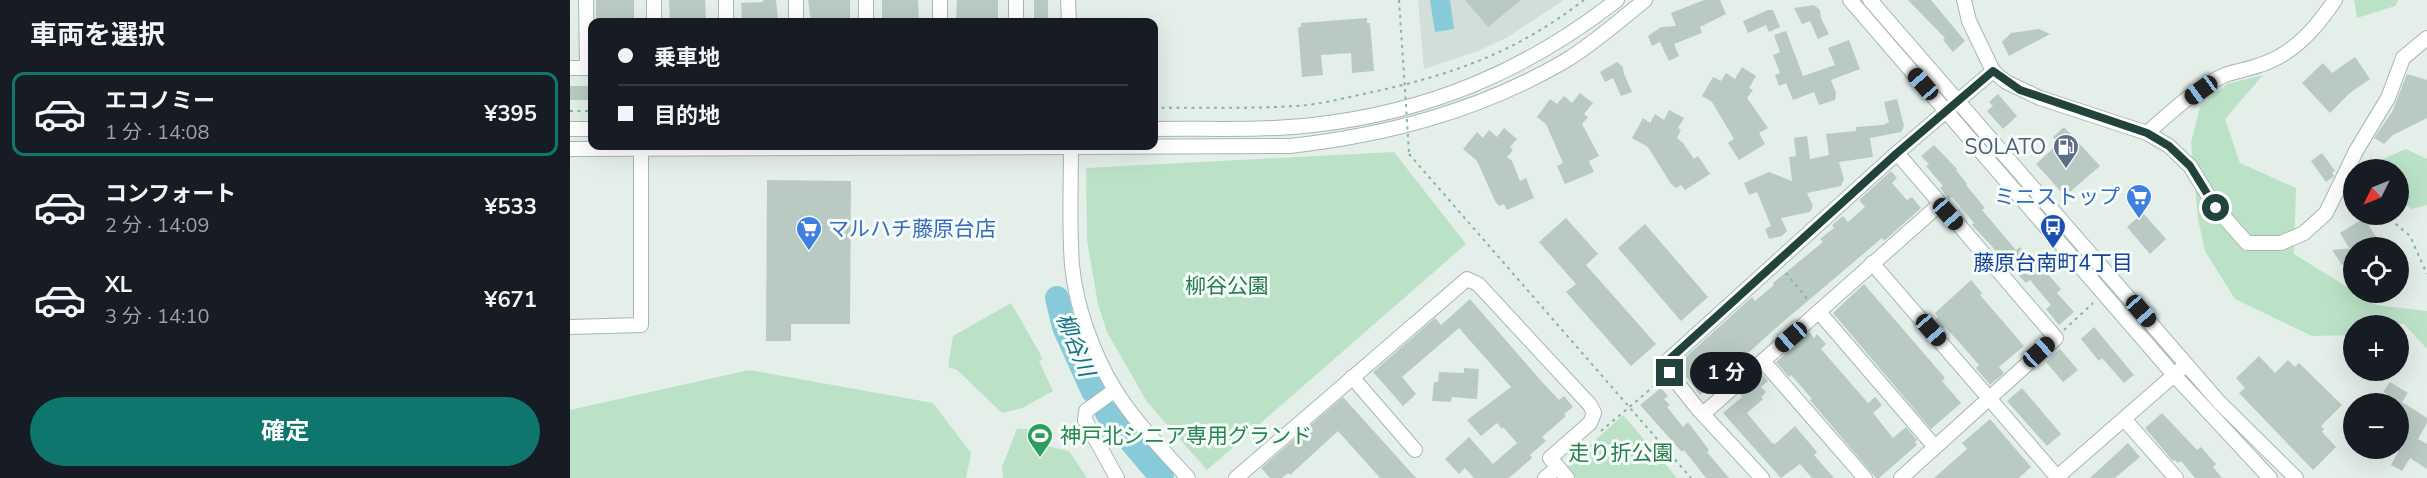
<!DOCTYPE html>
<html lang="ja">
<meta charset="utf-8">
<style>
body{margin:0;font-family:"Nunito Sans","Noto Sans JP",sans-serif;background:#20242c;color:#f1f3f6;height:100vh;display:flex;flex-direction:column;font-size:22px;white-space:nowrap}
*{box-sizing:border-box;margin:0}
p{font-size:20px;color:#9ea1a6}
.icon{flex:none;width:33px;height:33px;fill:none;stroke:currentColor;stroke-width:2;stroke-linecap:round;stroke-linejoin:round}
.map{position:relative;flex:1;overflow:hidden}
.drawer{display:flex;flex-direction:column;background:#171b24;width:570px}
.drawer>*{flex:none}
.guide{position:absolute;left:18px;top:18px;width:570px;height:132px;border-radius:12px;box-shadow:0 6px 24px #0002;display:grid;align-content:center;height:132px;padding:0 30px;background:#171b24}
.needle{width:39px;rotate:227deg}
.buttons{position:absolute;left:1773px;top:159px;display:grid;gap:12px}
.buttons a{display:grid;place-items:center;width:66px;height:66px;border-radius:50%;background:#171b24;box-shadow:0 6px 24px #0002;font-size:30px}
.end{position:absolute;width:27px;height:27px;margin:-14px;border:8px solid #21433b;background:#fff;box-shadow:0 0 0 3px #fff}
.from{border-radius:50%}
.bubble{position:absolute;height:42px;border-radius:21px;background:#171b24;box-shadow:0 6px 24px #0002;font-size:20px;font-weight:700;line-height:42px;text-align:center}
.car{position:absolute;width:18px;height:36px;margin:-18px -9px;border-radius:8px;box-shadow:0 0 4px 2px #0007;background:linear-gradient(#222 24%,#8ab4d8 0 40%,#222 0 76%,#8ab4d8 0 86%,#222 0)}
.guide b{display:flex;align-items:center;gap:21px;height:57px;font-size:22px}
.guide b+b{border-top:2px solid #363941}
.guide i{width:15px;height:15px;background:#f1f3f6}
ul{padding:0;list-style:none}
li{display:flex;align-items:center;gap:18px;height:84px;margin:0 12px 9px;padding:0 18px;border:3px solid transparent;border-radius:12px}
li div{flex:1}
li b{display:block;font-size:22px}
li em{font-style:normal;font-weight:700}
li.selected{border-color:#0f766e}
li>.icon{width:54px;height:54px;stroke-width:1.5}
h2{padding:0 30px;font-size:27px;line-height:72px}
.button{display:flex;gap:12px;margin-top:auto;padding:12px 30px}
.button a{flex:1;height:69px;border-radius:36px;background:#0f766e;color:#fff;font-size:24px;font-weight:700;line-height:69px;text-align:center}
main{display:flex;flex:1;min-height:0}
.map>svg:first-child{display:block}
.built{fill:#d2dfd9}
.green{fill:#bbe2c7}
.water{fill:#87cad9}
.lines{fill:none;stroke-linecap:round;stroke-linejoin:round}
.river{stroke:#87cad9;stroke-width:24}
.building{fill:#b9cac3}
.minor-casing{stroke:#a6b8b2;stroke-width:16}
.path{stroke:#81b6a6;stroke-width:2;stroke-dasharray:3 4.5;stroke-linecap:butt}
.minor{stroke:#fff;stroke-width:14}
.path-bridge{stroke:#81b6a6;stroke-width:2;stroke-dasharray:3 4.5;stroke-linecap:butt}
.route{stroke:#21433b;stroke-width:8}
.labels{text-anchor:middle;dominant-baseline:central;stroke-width:6;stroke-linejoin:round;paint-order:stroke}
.service-label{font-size:21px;fill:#4e5e75;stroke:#f5fbf8;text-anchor:end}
.shop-label{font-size:21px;fill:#366cbe;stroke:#f5fbf8;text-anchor:end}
.transit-label{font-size:21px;fill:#164399;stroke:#f5fbf8}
.park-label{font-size:21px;fill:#277e4b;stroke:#f5fbf8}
.leisure-label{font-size:21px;fill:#27864d;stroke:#f5fbf8;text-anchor:start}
.water-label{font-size:22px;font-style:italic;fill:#147086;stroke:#f5fbf8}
</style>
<main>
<section class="drawer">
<h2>車両を選択</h2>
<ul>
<li class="selected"><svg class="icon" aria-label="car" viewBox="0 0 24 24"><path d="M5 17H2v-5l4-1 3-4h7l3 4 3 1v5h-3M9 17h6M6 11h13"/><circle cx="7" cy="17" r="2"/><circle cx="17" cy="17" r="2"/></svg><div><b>エコノミー</b><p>1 分 · 14:08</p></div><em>¥395</em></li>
<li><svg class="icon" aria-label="car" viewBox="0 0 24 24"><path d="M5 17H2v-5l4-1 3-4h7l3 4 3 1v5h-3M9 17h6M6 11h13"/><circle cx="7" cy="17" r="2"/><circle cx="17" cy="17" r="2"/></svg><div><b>コンフォート</b><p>2 分 · 14:09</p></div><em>¥533</em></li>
<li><svg class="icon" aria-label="car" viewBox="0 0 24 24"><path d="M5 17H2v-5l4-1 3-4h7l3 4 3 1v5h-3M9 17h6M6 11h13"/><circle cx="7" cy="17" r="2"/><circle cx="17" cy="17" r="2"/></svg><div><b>XL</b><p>3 分 · 14:10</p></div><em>¥671</em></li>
</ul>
<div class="button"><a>確定</a></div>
</section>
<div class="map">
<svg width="1857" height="478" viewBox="0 0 1857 478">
<rect width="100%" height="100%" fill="#e4efea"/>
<!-- built -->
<polygon class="built" points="848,0 994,0 936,38 908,51 854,69"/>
<!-- green -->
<g class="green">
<polygon points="1784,0 1828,0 1825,6 1787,18"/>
<polygon points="1693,75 1655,119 1670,163 1726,188 1724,254 1806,305 1857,311 1857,349 1834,324 1784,326 1783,335 1742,336 1665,299 1635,251 1628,219 1621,143 1630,107 1657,84"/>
<polygon points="1836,149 1857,159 1857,205 1841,209 1829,197 1828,170 1798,169 1795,167"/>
<polygon points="824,152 896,244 637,470 577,402 537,332 528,304 517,240 516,168"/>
<polygon points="441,303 473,359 469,361 483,391 452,408 432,413 387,370 378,367 383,336"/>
<polygon points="179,370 363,403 401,453 396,478 0,478 0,410"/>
<polygon points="1053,415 1107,478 1006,478 996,467"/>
<polygon points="447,429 460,429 473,445 499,451 517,478 433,478 432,467"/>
</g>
<!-- water -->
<polygon class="water" points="860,0 880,0 884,29 865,32"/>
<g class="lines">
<!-- river -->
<g class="river">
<polyline points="487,298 494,327 523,391"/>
<polyline points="537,413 592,478"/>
</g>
</g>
<!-- building -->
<g class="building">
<polygon points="26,0 64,0 64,22 52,22 52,18 26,19"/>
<polygon points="99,0 135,0 136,20 100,22"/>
<polygon points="193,0 206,0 208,20 172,19 171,3 193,2"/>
<polygon points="238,0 280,0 280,22 241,22"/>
<polygon points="312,0 348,0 349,22 312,22"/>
<polygon points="387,0 428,0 428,22 386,22"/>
<rect x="464" y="0" width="14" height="22"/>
<polygon points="895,0 951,0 918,27"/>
<polygon points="1134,0 1150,0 1156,14 1130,27 1132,33 1104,44 1109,56 1099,61 1090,42 1082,46 1078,36 1091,27 1106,26 1101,13"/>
<polygon points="1338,0 1361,0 1395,41 1383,52 1373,40 1375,38"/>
<polygon points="1244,5 1250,10 1251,18 1259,34 1248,39 1240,21 1232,24 1224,8"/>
<polygon points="1198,10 1203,10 1210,27 1199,32 1196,25 1178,33 1173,21"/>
<polygon points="797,18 797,23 800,23 804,71 782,73 781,53 751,55 753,75 732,77 728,27 731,27 731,23"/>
<polygon points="1469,29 1480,34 1439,56 1432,42 1441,33"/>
<polygon points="1216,31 1233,76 1265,65 1258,48 1279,40 1290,69 1261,80 1266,93 1265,100 1249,105 1244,92 1223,100 1216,83 1209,86 1205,75 1210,73 1203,55 1210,52 1204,35"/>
<polygon points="1785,57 1800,79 1780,93 1760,113 1732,83 1753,63 1762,73"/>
<polygon points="1047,62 1053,67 1054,74 1062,92 1051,96 1043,78 1035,82 1030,72"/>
<polygon points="1172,67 1186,76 1179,88 1183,90 1177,98 1198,128 1189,133 1195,144 1169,160 1158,143 1164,139 1142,102 1132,96 1143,77 1151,81 1156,73 1165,79"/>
<polygon points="1837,74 1857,80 1857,118 1823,135 1814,144 1804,138 1822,112"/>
<rect x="0" y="86" width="22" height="14"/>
<polygon points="1010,93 1023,103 1014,114 1018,117 1012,124 1029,156 1019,161 1024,172 995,184 987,166 993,163 976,124 967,117 980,99 987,104 994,96 1002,103"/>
<polygon points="1428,94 1447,116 1433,129 1417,111 1423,106 1419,102"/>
<polygon points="1327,99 1334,126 1331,132 1300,138 1303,157 1269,162 1274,179 1271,186 1237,193 1243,206 1240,212 1211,218 1217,231 1212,236 1199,239 1195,229 1201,226 1187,192 1179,195 1174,183 1199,172 1222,181 1219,157 1226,156 1224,138 1237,136 1240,159 1259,155 1256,134 1286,131 1286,127 1313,125 1319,122 1314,102"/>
<polygon points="1099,110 1114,118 1108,128 1111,130 1107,138 1113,143 1124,159 1128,156 1140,174 1115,190 1111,185 1106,188 1101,184 1078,147 1062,138 1073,118 1080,123 1085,114 1094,120"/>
<polygon points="1494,127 1530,166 1495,196 1466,164 1489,143 1483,137"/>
<polygon points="934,128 947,139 940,147 943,150 937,157 942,161 950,181 956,178 964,198 937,210 934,204 929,206 925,201 907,161 893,149 907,132 913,138 919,130 927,137"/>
<polygon points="1364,145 1387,169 1386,170 1397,184 1396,185 1415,208 1412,210 1446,250 1450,247 1473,274 1476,272 1491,289 1487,293 1504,312 1489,325 1476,309 1481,305 1460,280 1456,283 1402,225 1404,223 1382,197 1379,199 1370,188 1373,186 1356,166 1359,164 1351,156"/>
<polygon points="1752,153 1765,171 1762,173 1764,176 1756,182 1741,161"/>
<polygon points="1321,171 1327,178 1322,183 1337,200 1342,197 1351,208 1314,241 1312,238 1206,328 1166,364 1170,369 1158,380 1153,376 1130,395 1107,365 1182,297 1185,301 1204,285 1203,283 1253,242 1250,239 1264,228 1262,225 1273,216 1278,222 1295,207 1289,200"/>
<polygon points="197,180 281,181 280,324 221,324 221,341 196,341"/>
<polygon points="1573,213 1596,239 1580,254 1557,227"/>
<polygon points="996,218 1028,254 1016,265 1086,344 1061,366 996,292 1006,284 969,242"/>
<polygon points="1794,218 1808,240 1795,248 1779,248 1770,233"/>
<polygon points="1075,224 1138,297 1111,321 1048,248"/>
<polygon points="1784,248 1784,259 1772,265 1762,250"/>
<polygon points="1401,280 1412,293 1410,295 1454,346 1429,367 1434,373 1420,385 1406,368 1409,365 1389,342 1375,327 1371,329 1364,321 1368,317 1365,313"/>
<polygon points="1294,284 1375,378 1372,381 1391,403 1361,429 1263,313"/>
<polygon points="900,299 973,383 989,400 994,396 1003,407 994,414 996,416 972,437 976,441 960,455 962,458 939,478 904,478 895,468 889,474 875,459 899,437 923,464 947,443 933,427 932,429 927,423 911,436 897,420 941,387 889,328 832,377 846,394 833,406 803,372 865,318 871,325"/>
<polygon points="1524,327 1564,375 1554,383 1532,358 1529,361 1511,339"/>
<polygon points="1239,332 1244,338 1247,334 1256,344 1251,349 1298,403 1305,397 1312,405 1303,413 1323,438 1336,427 1347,440 1345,442 1347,445 1309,478 1306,478 1240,400 1242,399 1221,375 1219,377 1206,362"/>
<polygon points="1490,349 1508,370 1493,382 1476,362"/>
<polygon points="1689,356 1705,373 1718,360 1725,367 1729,363 1772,405 1751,426 1754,429 1752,432 1766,447 1743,470 1669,393 1675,388 1666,378"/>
<polygon points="894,368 909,369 907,399 882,397 881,402 862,401 864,382 868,382 869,372 894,373"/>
<polygon points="1192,374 1198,381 1191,387 1196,392 1191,397 1193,399 1177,413 1202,443 1205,444 1225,426 1247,452 1244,455 1264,478 1242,478 1230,464 1211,478 1153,413 1172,397 1170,394"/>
<polygon points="1820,382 1838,393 1832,402 1857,418 1857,423 1848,439 1857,444 1857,469 1840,458 1832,471 1821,465 1828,452 1828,404 1814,404 1819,396 1813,392"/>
<polygon points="1091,388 1098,396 1094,399 1100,405 1097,407 1113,427 1118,422 1139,450 1137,452 1159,478 1136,478 1114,450 1112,452 1070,405"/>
<polygon points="1452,388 1491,434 1477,446 1437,401"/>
<polygon points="773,397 846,478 810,478 768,431 720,475 718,473 712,478 700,478 691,468"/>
<polygon points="1592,413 1627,450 1631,447 1646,464 1643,467 1652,478 1625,478 1611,461 1608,463 1605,460 1603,461 1575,428"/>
<polygon points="1420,419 1461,467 1449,478 1364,478 1397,449 1392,443"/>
<polygon points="1558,443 1570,457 1545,478 1520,478"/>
</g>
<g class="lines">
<defs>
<g id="minor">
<polyline points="16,0 17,68"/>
<polyline points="84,0 84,22"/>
<polyline points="156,0 156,22"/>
<polyline points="226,0 226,22"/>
<polyline points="498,0 499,22"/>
<polyline points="1280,0 1604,375 1700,478"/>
<polyline points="1300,0 1649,402 1726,478"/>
<polyline points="1394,0 1399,21 1423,71 1436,82 1470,98 1577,133 1599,146 1620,166 1646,208 1677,243 1711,243 1734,233 1756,213 1786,151 1818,98 1833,58 1857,38"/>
<polyline points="296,22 296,0"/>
<polyline points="370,22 370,0"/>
<polyline points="446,22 446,0"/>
<polyline points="0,68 22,68"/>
<polyline points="0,129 22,129"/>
<path d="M584,129c52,-1 107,2 159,-4 116,-13 213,-54 304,-125"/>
<path d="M1577,133c23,-20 49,-45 78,-58 11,-4 24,-6 35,-10 34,-11 56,-37 75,-65"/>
<path d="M501,146c0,39 -2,80 1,119 4,42 21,89 43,125 20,32 48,60 73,88"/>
<path d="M0,149l720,-3c97,-11 189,-35 275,-85 28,-17 54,-40 80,-61"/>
<polyline points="1327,153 1486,338 1331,478"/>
<polyline points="1302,263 1488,478"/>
<polyline points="1249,312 1365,447"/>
<polyline points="0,327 71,325 71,149"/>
<polyline points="1193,361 1295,478"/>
<polyline points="782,377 845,450"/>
<polyline points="545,390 516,411 515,420 547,478"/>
<polyline points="1133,414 1369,205"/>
<polyline points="1554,419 1606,478"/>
<polyline points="666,478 897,279 908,284 1020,405 1024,413 1020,423 980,458 988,467"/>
<polyline points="975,478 988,467 997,478"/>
<polyline points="1192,478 1128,409 1093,365 1327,153 1423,71"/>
<polyline points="1486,478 1611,369"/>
</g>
</defs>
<!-- minor casing -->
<use href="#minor" class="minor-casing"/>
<!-- path -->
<g class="path">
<polyline points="829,0 835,89"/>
<path d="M584,108c47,-1 94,1 141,-2 24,-1 49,-8 73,-13 84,-18 147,-40 216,-93"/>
<polyline points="0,111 22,111"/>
<polyline points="839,154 1121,478"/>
<polyline points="1814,214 1840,236 1857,274"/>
<polyline points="1216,273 1239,301"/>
<polyline points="1494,330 1523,303"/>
<polyline points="1031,431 1089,382"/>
</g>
<!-- minor -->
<use href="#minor" class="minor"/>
<!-- path-bridge -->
<polyline class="path-bridge" points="835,89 839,154"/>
</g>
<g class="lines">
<!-- route -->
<polyline class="route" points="1100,373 1093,365 1327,153 1423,71 1450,90 1577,133 1599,146 1620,166 1646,208"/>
</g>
<!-- icons -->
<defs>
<symbol id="fuel-pin" viewBox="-11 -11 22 30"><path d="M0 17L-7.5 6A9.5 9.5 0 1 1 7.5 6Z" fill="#5c6f8a" stroke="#f5fbf8"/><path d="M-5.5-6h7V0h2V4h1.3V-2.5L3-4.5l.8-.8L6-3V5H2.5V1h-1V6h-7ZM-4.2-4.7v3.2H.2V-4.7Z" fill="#fff"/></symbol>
<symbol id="supermarket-pin" viewBox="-11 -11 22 30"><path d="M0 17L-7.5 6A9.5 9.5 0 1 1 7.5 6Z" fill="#3f7fe0" stroke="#f5fbf8"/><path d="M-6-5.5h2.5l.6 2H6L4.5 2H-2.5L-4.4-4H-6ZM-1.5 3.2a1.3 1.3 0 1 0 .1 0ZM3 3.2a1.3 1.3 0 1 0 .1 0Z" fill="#fff"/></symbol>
<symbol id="bus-pin" viewBox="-11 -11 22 30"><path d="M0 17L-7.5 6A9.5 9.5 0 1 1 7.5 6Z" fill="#1a4fb4" stroke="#f5fbf8"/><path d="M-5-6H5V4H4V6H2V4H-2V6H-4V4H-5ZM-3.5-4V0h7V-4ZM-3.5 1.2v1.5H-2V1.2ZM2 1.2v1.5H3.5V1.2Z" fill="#fff"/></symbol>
<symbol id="stadium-pin" viewBox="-11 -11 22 30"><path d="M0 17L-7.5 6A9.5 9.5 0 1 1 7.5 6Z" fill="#2e9e5b" stroke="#f5fbf8"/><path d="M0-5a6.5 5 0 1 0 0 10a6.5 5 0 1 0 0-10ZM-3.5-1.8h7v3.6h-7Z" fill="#fff"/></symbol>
</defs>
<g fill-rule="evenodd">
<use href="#fuel-pin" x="1481" y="132" width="30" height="40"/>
<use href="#supermarket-pin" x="1554" y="182" width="30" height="40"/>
<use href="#bus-pin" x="1468" y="212" width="30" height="40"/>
<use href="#supermarket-pin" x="224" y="214" width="30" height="40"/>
<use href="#stadium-pin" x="455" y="421" width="30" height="40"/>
</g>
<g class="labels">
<!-- service labels -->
<g class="service-label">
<text x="1476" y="147">SOLATO</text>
</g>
<!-- shop labels -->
<g class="shop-label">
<text x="1550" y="197">ミニストップ</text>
<text x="258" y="229" text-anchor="start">マルハチ藤原台店</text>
</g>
<!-- transit labels -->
<g class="transit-label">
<text x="1483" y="263">藤原台南町4丁目</text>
</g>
<!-- park labels -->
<g class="park-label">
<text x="657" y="286">柳谷公園</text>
<text x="1051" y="453">走り折公園</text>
</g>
<!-- leisure labels -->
<g class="leisure-label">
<text x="490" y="436">神戸北シニア専用グランド</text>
</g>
<!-- water labels -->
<g class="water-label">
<text transform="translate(505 345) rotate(68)">柳谷川</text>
</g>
</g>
</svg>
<div class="buttons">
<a><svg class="needle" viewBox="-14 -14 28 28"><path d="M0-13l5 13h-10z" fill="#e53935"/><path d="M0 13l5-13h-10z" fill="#9ea1a6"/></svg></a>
<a><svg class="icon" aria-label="locate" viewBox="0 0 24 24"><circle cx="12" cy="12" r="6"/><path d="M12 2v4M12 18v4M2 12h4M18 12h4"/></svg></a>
<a>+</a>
<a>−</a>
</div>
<i class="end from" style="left:1646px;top:208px"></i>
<i class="end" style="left:1100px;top:373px"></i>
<div class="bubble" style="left:1120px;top:352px;width:72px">1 分</div>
<i class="car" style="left:1353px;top:84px;rotate:319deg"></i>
<i class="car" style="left:1631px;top:90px;rotate:234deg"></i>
<i class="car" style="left:1378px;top:214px;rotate:139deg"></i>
<i class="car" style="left:1571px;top:311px;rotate:139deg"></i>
<i class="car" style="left:1361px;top:330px;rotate:139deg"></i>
<i class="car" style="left:1221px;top:337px;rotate:229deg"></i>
<i class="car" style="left:1469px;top:352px;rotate:48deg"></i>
<div class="guide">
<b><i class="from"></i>乗車地</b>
<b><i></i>目的地</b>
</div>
</div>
</main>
